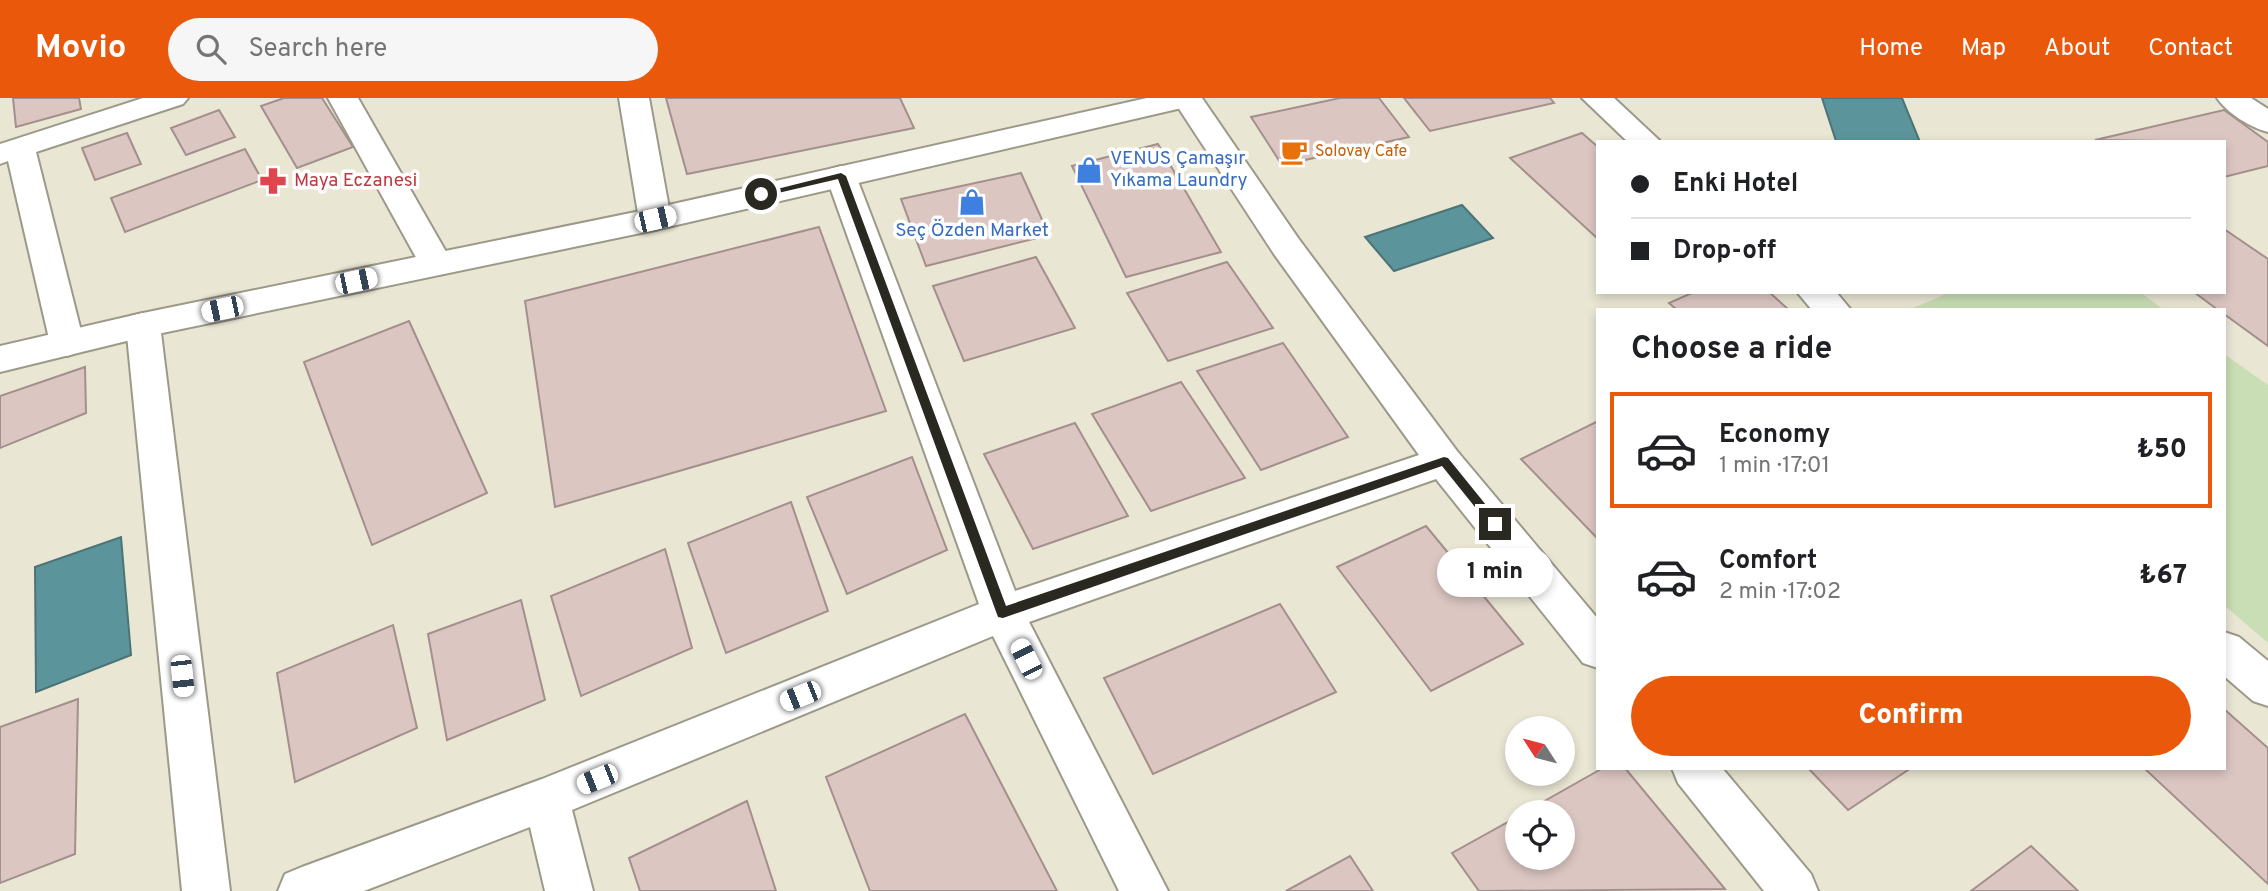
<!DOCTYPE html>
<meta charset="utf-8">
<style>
body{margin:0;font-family:Overpass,sans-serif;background:#f6f6f6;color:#202124;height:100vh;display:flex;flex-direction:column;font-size:26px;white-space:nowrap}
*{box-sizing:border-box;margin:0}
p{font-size:23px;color:#757577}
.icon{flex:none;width:38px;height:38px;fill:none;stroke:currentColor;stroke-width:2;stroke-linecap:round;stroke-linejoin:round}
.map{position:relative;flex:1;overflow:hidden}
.drawer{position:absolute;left:1596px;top:210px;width:630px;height:462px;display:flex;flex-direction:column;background:#fff;border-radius:0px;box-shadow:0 4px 10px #0003}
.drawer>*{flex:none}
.guide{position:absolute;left:1596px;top:42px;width:630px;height:154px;border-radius:0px;box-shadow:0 4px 10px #0003;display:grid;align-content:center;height:154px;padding:0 35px;background:#fff}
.needle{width:46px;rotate:306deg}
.buttons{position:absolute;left:1505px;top:618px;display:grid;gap:14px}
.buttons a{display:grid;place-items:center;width:70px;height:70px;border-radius:50%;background:#fff;box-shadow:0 4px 10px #0003;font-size:35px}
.end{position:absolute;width:32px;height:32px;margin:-16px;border:9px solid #292821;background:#fff;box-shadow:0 0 0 4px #fff}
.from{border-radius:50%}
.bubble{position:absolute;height:49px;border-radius:24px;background:#fff;box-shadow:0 4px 10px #0003;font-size:23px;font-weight:800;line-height:49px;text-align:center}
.car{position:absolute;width:21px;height:42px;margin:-21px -10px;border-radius:9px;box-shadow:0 0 5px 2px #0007;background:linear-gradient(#fff 24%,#345 0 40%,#fff 0 76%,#345 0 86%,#fff 0)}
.guide b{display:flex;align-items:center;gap:24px;height:66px;font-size:26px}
.guide b+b{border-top:2px solid #e0e0e0}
.guide i{width:18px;height:18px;background:#202124}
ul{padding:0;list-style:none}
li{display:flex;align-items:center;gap:21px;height:116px;margin:0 14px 10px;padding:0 21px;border:4px solid transparent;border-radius:0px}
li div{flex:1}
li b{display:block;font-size:26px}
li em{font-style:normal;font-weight:800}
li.current{border-color:#ea580c}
li>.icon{width:63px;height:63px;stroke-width:1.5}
h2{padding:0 35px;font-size:32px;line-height:84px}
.button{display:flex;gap:14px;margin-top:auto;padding:14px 35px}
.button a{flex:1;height:80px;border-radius:42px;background:#ea580c;color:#fff;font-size:28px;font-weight:800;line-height:80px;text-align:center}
header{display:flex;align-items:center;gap:42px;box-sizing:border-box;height:98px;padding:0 35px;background:#ea580c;color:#fff}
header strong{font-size:33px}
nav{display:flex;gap:38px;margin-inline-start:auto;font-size:24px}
.search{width:490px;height:63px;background:#f6f6f6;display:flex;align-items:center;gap:18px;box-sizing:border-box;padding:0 24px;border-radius:38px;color:#757577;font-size:26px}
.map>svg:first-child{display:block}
.green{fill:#c9deb4}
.water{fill:#5b949a;stroke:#4c7476;stroke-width:2}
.building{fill:#dbc6c2;stroke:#a38f8b;stroke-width:2}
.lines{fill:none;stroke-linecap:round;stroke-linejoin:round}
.street-casing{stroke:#9d9989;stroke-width:4}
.secondary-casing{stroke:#9d9989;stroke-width:4}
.street{fill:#fff;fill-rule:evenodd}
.secondary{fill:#fff;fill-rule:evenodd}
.route{fill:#292821}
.labels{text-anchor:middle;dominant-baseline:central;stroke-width:7;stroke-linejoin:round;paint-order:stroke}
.far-food-label{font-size:16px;fill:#c56008;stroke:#fff;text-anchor:start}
.shop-label{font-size:19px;fill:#366cbe;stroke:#fff;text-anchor:start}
.health-label{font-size:19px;fill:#be3a42;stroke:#fff;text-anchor:start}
</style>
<header>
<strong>Movio</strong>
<div class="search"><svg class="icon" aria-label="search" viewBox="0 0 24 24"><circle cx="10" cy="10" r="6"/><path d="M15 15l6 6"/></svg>Search here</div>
<nav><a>Home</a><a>Map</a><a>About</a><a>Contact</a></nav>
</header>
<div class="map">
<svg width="2268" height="793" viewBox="0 0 2268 793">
<rect width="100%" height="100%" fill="#eae6d4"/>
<!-- green -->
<g class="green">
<polygon points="1951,194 2140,194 2164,212 1908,212"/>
<polygon points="2224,256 2268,287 2268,545 2224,507"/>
</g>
<!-- water -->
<g class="water">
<polygon points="1822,0 1902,0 1920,44 1836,43"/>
<polygon points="1462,107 1493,140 1394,173 1365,139"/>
<polygon points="121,439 131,557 36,594 35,469"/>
</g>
<!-- building -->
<g class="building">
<polygon points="13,0 79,0 81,11 16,29"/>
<polygon points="284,0 322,0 353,49 297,70 261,8"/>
<polygon points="666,0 900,0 914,30 687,76"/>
<polygon points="1340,0 1379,0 1409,39 1282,67 1251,19"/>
<polygon points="1404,0 1550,0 1554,5 1430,33"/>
<polygon points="219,12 235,39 186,57 171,30"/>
<polygon points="2224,12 2268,44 2268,68 2224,79 2224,44 2095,42"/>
<polygon points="127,35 141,66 95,82 82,50"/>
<polygon points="1582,35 1598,49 1598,141 1510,60"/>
<polygon points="1158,46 1221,154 1126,179 1072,68"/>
<polygon points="245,51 262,82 125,134 111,100"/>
<polygon points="1021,75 1049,137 926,168 901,101"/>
<polygon points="819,129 886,313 555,409 525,203"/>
<polygon points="2224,131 2268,161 2268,248 2224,216 2224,212 2218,212 2194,194 2224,194"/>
<polygon points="1036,159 1075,230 964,263 933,188"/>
<polygon points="1227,164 1273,230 1168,263 1127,195"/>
<polygon points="1694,194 1769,194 1789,212 1677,212 1669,205"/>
<polygon points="409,223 487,395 372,447 304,264"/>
<polygon points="1283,245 1348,339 1261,372 1197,273"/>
<polygon points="85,269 86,315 0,350 0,298"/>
<polygon points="1181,284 1245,380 1151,413 1092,316"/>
<polygon points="1598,323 1598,441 1521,361"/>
<polygon points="1075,325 1128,418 1033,451 984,356"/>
<polygon points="912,359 947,452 847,496 807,399"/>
<polygon points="791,404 828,513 726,555 688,445"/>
<polygon points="1426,428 1523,546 1431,593 1337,469"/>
<polygon points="665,451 692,550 581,598 551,498"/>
<polygon points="521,502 545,602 447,642 428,536"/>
<polygon points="1280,506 1336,594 1153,676 1104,580"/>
<polygon points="393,527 417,630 295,684 277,575"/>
<polygon points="78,601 75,756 0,785 0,629"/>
<polygon points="2224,611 2268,650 2268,786 2144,670 2224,670"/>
<polygon points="965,616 1057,793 870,793 826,679"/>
<polygon points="1603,670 1625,670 1725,791 1479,793 1452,755 1517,719 1517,760 1563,760 1563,714 1525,714"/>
<polygon points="1808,670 1911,670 1848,712"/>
<polygon points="747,703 776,793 640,793 629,760"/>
<polygon points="2031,748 2078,793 1971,793"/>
<polygon points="1350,758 1373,793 1286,793"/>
</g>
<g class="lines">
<defs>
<g id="street">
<polygon points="143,0 188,0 183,6 36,54 84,245 79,254 67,258 55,254 50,245 8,63 0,66 0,46"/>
<polygon points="328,0 358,0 453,166 448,174 436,177 424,174"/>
<polygon points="619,0 649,0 671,121 666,128 655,132 644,128 639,121"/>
<polygon points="1172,0 1202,0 1298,140 1457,353 1598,521 1598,570 1583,565 1436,381 1029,524 1168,793 1119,793 993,538 572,712 593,793 545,793 530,729 364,793 278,793 285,776 302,769 542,681 979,506 826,78 830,71 841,68 852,71 856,78 1015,493 1419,357 1274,156"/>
<polygon points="1582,0 1614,0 1661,44 1628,44"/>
<path d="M2217,0h34l17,11v23c-17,-4 -41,-19 -51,-34z"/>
<polygon points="1797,194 1836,194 1851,212 1812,212"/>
<polygon points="143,215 155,218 160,227 230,793 182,793 126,227 131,218"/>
<polygon points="2224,534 2239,539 2268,563 2268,608 2253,603 2224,578"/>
<polygon points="1672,670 1722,670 1811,776 1818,793 1764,793 1678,685"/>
</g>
<polygon id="secondary" points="1147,0 1201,0 1196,6 1186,9 655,132 143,239 0,274 0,248 143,215 655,110"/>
</defs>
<!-- street casing -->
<use href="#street" class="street-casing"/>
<!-- secondary casing -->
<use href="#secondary" class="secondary-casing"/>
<!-- street -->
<use href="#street" class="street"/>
<!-- secondary -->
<use href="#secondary" class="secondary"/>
</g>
<!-- route -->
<polygon class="route" points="841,75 846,78 1006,508 1444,359 1448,360 1499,423 1499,429 1491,429 1442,368 1003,520 998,519 838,81 761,99 757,96"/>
<!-- icons -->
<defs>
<symbol id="cafe-bare" viewBox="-9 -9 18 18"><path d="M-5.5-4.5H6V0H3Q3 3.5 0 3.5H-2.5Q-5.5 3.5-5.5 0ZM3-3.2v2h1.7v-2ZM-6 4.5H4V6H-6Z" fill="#e8710a" stroke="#fff" stroke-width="2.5" paint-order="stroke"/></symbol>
<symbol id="shop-bare" viewBox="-9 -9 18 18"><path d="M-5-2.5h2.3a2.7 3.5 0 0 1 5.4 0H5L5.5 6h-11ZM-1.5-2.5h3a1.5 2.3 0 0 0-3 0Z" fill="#3f7fe0" stroke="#fff" stroke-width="2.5" paint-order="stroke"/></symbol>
<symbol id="pharmacy-bare" viewBox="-9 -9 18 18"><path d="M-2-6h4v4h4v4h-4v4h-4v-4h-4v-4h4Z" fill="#e0444e" stroke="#fff" stroke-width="2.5" paint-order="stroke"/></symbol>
</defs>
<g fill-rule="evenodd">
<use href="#cafe-bare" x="1275" y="35" width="38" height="38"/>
<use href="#shop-bare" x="1070" y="53" width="38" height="38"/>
<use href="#pharmacy-bare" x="254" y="64" width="38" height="38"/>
<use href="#shop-bare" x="953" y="85" width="38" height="38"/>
</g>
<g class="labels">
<!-- far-food labels -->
<g class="far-food-label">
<text x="1315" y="54">Solovay Cafe</text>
</g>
<!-- shop labels -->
<g class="shop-label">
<text x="1110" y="61">VENUS Çamaşır<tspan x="1110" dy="22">Yıkama Laundry</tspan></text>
<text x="972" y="133" text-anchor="middle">Seç Özden Market</text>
</g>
<!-- health labels -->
<g class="health-label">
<text x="294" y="83">Maya Eczanesi</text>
</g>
</g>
</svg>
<div class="buttons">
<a><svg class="needle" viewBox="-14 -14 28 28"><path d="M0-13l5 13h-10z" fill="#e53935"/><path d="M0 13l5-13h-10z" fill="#757577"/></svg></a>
<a><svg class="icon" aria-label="locate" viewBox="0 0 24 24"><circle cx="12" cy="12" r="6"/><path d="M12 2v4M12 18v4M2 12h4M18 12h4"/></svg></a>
</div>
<i class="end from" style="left:761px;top:96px"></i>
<i class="end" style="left:1495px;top:426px"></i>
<div class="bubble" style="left:1437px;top:450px;width:116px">1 min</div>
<i class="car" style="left:655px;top:121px;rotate:77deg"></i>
<i class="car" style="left:356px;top:183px;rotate:78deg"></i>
<i class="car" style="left:222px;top:211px;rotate:258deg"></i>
<i class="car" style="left:1026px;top:561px;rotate:333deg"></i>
<i class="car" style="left:182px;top:578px;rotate:174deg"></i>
<i class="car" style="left:800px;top:598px;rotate:248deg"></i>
<i class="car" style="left:597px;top:681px;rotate:248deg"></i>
<div class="guide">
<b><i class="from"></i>Enki Hotel</b>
<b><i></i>Drop-off</b>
</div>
<section class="drawer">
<h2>Choose a ride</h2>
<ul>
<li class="current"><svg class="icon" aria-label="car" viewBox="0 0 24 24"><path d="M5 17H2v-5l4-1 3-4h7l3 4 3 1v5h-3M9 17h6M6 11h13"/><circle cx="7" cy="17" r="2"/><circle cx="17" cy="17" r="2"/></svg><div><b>Economy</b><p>1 min · 17:01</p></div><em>₺50</em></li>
<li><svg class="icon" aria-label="car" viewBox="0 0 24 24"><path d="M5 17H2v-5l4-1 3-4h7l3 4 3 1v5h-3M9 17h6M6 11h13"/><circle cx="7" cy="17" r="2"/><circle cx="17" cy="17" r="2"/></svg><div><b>Comfort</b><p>2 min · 17:02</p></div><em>₺67</em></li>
</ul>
<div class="button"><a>Confirm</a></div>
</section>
</div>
